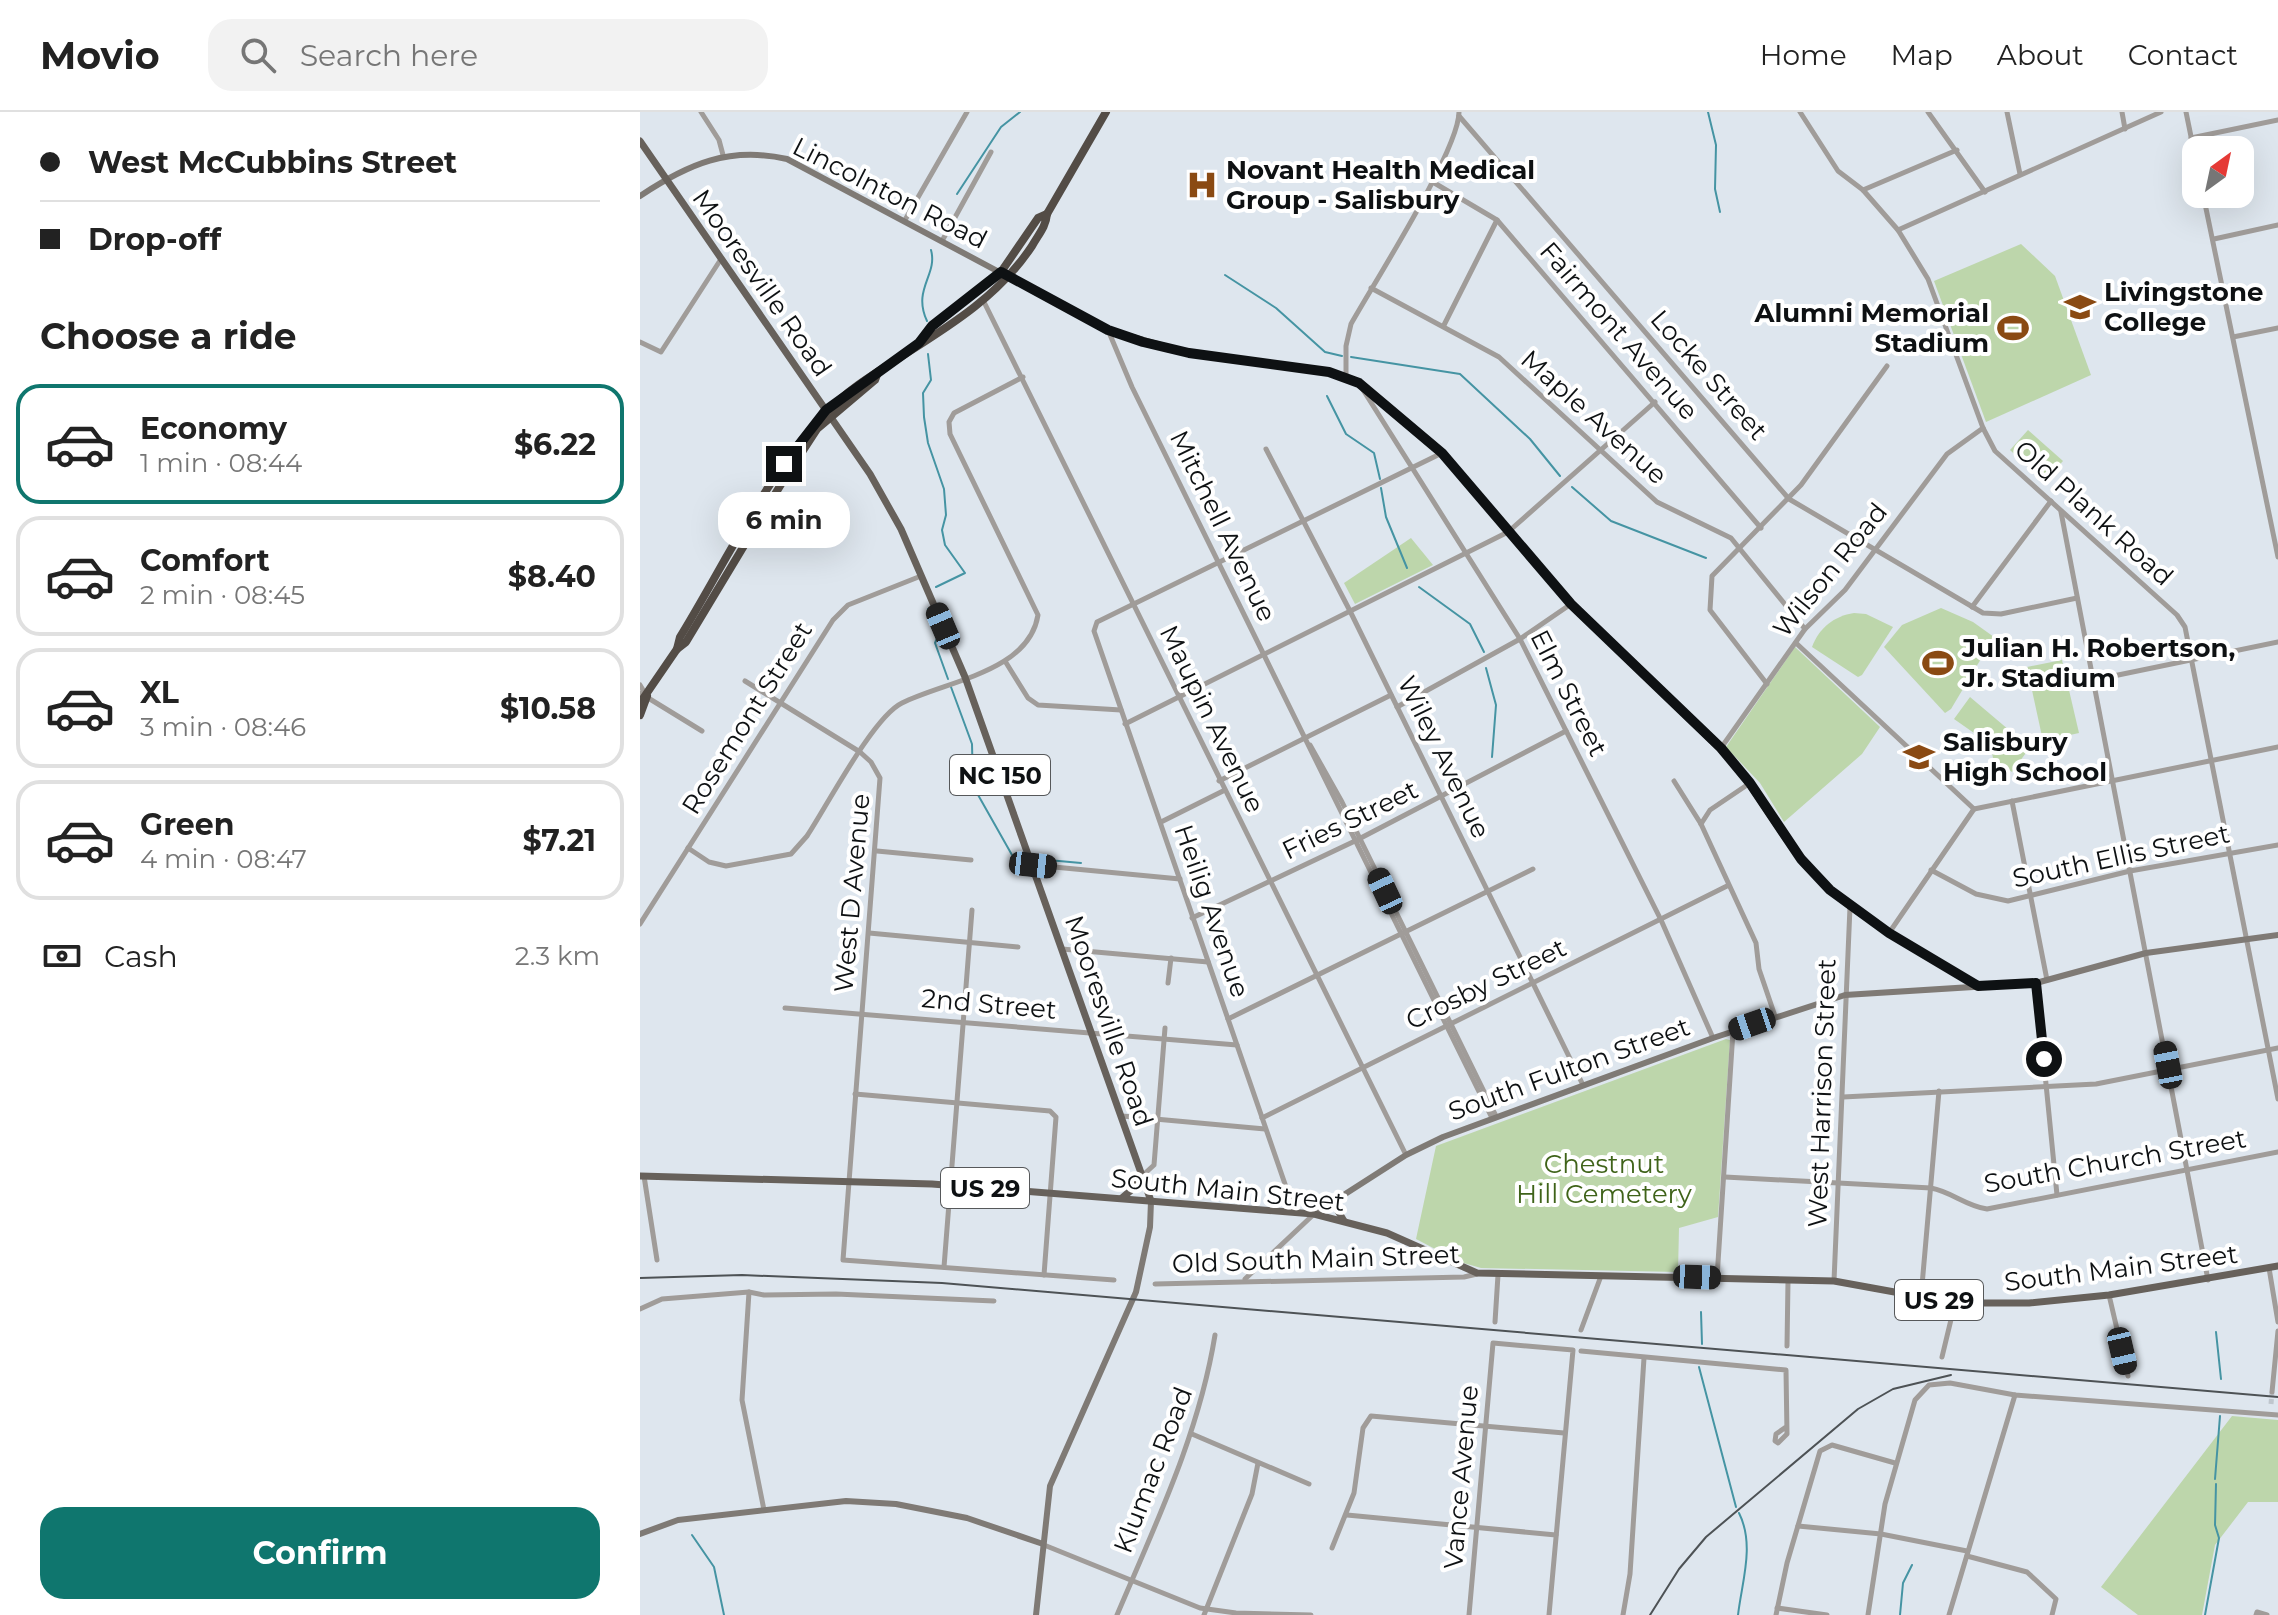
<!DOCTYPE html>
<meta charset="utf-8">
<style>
body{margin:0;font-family:Montserrat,sans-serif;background:#f2f2f2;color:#222;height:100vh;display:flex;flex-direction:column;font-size:30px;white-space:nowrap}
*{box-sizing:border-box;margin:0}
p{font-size:26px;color:#767676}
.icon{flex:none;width:44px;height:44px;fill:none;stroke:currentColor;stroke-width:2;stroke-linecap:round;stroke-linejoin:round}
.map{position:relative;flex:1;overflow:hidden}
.panel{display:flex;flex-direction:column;background:#fff;width:640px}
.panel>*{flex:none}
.hud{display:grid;align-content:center;height:176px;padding:0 40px;background:#fff}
.needle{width:52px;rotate:33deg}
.fabs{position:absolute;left:1542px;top:24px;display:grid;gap:16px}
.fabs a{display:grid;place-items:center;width:72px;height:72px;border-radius:16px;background:#fff;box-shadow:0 8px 32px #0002;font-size:40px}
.end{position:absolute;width:36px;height:36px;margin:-18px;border:10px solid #0e1113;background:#fff;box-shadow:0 0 0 4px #fff}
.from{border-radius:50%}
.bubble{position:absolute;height:56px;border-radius:24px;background:#fff;box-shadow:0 8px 32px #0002;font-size:26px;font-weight:700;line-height:56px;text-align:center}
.car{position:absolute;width:24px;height:48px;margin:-24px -12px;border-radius:10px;box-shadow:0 0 6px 2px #0007;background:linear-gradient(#222 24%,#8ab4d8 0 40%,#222 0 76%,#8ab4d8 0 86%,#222 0)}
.hud b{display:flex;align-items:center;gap:28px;height:76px;font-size:30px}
.hud b+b{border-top:2px solid #e0e0e0}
.hud i{width:20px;height:20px;background:#222}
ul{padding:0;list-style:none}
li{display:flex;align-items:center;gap:24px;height:120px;margin:0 16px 12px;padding:0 24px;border:4px solid #e0e0e0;border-radius:24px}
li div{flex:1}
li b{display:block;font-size:30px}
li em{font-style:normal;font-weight:700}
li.current{border-color:#0f766e}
li>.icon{width:72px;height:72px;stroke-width:1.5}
h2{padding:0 40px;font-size:36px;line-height:96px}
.pay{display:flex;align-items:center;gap:20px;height:88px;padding:0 40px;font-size:30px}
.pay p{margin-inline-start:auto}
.action{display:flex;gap:16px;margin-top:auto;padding:16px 40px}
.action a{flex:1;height:92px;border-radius:24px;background:#0f766e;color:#fff;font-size:32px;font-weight:700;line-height:92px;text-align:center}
header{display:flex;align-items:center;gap:48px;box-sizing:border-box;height:112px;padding:0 40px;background:#fff;border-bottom:2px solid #e0e0e0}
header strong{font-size:38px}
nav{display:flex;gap:44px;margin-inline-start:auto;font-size:28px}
.search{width:560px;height:72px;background:#f2f2f2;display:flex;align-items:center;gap:20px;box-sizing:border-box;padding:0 28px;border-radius:24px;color:#767676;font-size:30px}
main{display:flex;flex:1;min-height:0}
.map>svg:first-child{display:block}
.green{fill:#bdd6ab}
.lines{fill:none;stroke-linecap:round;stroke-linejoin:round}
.stream{stroke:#4594a3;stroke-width:2}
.street-tunnel{stroke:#bfc6cd;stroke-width:5;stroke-dasharray:5 2.5;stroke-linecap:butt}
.street{stroke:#a09c99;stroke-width:5}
.secondary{stroke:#7f7a75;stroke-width:6}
.primary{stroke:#67615b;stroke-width:7}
.highway{stroke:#534c46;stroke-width:8}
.rail{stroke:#4d5255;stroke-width:2}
.route{stroke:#0e1113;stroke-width:10}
.labels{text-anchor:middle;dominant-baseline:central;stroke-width:8;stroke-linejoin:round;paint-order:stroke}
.shield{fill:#fff;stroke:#56585a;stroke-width:2}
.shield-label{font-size:24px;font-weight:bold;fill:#0e1113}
.poi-label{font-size:26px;font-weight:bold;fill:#0e1113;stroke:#fff;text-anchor:start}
.street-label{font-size:26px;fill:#0e1113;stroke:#fff}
.park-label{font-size:26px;fill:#3f6319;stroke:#fff}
</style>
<header>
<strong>Movio</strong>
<div class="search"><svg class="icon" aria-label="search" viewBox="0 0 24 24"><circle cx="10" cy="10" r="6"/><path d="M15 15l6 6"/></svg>Search here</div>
<nav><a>Home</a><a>Map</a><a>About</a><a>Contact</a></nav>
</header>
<main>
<section class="panel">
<div class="hud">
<b><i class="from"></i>West McCubbins Street</b>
<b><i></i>Drop-off</b>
</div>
<h2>Choose a ride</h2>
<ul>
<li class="current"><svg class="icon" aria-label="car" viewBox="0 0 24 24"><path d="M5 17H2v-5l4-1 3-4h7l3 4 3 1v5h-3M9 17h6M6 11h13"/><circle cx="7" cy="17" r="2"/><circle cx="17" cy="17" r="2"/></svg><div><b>Economy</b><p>1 min · 08:44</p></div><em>$6.22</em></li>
<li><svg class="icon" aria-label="car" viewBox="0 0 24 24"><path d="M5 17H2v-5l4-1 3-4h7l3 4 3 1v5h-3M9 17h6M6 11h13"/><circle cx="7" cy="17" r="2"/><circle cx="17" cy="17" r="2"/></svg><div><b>Comfort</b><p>2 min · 08:45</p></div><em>$8.40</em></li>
<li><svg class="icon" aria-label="car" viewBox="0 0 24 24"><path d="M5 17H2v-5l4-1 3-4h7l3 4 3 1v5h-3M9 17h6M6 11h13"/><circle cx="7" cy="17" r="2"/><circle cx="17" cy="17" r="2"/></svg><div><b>XL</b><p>3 min · 08:46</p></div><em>$10.58</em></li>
<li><svg class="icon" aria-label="car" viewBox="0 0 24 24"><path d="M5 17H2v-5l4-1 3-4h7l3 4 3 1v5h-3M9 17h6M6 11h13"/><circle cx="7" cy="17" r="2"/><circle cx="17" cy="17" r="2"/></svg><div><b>Green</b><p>4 min · 08:47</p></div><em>$7.21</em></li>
</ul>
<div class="pay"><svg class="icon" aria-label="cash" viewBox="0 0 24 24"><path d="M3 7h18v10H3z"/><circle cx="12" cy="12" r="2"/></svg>Cash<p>2.3 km</p></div>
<div class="action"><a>Confirm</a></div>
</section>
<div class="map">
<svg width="1638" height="1503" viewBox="0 0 1638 1503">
<rect width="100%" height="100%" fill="#dee6ee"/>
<!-- green -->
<g class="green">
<polygon points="1381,132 1415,164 1451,263 1346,310 1294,169"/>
<polygon points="1388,318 1423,349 1404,370 1370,338"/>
<polygon points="771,426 793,453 715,492 704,471"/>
<polygon points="1301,496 1333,510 1354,525 1311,597 1305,601 1244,535 1262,513"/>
<path d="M1214,501l12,1 27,13 -31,48 -4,2 -46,-30c7,-19 22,-31 42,-34z"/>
<polygon points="1155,535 1240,615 1222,642 1144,710 1120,671 1086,635"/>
<polygon points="1422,548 1439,621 1403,629 1387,555"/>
<polygon points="1330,585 1369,618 1366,622 1388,638 1372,660 1353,646 1352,641 1333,627 1334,621 1314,607"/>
<polygon points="1086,927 1090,928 1078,1105 1039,1116 1038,1160 841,1156 820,1150 776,1127 796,1034"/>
<polygon points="1592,1304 1638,1308 1638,1390 1608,1390 1575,1433 1562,1503 1498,1503 1461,1475"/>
</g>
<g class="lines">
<!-- stream -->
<g class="stream">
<polyline points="1068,0 1076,33 1075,77 1080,100"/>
<polyline points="317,82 361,15 380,0"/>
<polyline points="585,163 636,196 685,240 702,244"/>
<path d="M287,209c-15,-32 11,-46 4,-71"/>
<polyline points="288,242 291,268 283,281 284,305 288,331 304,377 306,403 302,418 305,433 325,461 296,475"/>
<polyline points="711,245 820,262 890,327 920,364"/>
<polyline points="687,284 706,322 734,341 740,367"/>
<polyline points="932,375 971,409 1066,446"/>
<polyline points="741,376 746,405 767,456"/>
<polyline points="779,475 830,512 844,540"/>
<polyline points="288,497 300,519 295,531 308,567"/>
<polyline points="846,556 856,593 852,645"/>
<polyline points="311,575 332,632 333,674 372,743"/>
<polyline points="397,747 441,751"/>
<polyline points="1061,1200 1062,1232"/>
<polyline points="1576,1220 1581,1267"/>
<polyline points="1059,1255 1096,1395"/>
<polyline points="1575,1367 1580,1304"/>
<polyline points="52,1423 74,1455 84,1503"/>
<path d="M1098,1503c4,-34 17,-70 1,-102"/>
<polyline points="1260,1503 1263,1471 1272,1453"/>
<polyline points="1565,1503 1579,1426 1575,1413 1576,1372"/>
</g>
<!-- street-tunnel -->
<polyline class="street-tunnel" points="1631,1292 1632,1280"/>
<!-- street -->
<g class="street">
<polyline points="61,0 79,28 83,43"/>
<polyline points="1160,0 1198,59 1223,78 1258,118 1288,167 1343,316 1355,339 1537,503 1545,515 1638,987"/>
<polyline points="1288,0 1345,80"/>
<polyline points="1367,0 1380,62"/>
<polyline points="1482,0 1485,17"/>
<polyline points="1546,0 1556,49"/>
<polyline points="819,4 1149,387 1343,501 1361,502 1437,486"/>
<polyline points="1551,26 1638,8"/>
<polyline points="791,69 857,108 1121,416"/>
<polyline points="1223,78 1317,38"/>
<polyline points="1563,82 1638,445"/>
<polyline points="265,108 327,0"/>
<polyline points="1258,118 1521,0"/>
<polyline points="1574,127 1638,113"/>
<polyline points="302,129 351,40"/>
<polyline points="731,176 859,245 1017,390 1091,426 1165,517"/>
<polyline points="343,188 766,1043"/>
<polyline points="804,213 857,108"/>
<polyline points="468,218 492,275 852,1006"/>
<polyline points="1593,225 1638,216"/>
<polyline points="0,230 21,240 81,147"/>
<path d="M706,263v-29l5,-22c23,-41 108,-174 108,-212"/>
<polyline points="720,273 880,527 1021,808 1073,926"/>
<polyline points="626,337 710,499 943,973"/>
<polyline points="1421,400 1568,1168"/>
<polyline points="1332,495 1411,389"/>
<polyline points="1156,531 1334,697"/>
<polyline points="365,549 388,586 398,593 481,598"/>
<polyline points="1454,568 1638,530"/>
<polyline points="105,569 220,640 231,650 240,666 203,1148 474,1168"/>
<polyline points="1127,572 1070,498 1072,464 1161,373 1247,254"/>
<polyline points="0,573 6,583"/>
<polyline points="0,581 62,619"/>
<polyline points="757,595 880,527 931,492"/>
<polyline points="485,612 868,420 1015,290"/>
<polyline points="670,633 702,690 856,1004"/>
<polyline points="1081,636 1165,517 1205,478 1307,342 1343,316"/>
<polyline points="579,669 751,583"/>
<polyline points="1034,669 1061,712 1116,831 1119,857 1135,904"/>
<polyline points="1372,689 1407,868"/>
<polyline points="1334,697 1638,635"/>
<polyline points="521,710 583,679"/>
<polyline points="1061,712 1070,698 1110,671"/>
<path d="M48,736l21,14 17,4 65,-12 16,-18c20,-30 66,-119 95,-133 44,-22 127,-31 136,-88l-88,-181 -1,-12 5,-9 69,-36"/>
<polyline points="237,739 331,748"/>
<polyline points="393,753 540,767"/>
<polyline points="1291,758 1336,782 1368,789 1490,759 1638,733"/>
<polyline points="552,806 715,729 926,619"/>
<polyline points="0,812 193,508 208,493 281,464"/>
<polyline points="229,821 378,835"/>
<polyline points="1249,821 1334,697"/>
<polyline points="422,837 568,850"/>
<polyline points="528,871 531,846"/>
<polyline points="1396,871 1417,1083"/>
<polyline points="145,896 597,933"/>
<polyline points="588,907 893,757"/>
<polyline points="215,982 410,999 416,1005 404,1163"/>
<polyline points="1203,985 1456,972 1638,936"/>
<polyline points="482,1004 625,1017"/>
<polyline points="622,1006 1087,774"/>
<polyline points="4,1064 17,1148"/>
<polyline points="502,1064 514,1053 525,916"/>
<path d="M1085,1065l206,11c21,4 35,18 56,21l291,-57"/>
<polyline points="655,1101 454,519 457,510 802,341"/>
<polyline points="304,1155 332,798"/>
<polyline points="1629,1156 1638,1210"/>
<polyline points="1077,1166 1093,919"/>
<polyline points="605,1167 673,1103"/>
<polyline points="1194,1169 1210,795"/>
<polyline points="515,1172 824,1165 837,1162"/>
<polyline points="109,1180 102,1288 124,1398"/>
<polyline points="1469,1183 1488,1264"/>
<polyline points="1281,1185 1299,979"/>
<polyline points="0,1197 22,1187 109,1180 124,1183 196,1182 354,1189"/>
<polyline points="855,1210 858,1163"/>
<polyline points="941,1218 961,1164"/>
<polyline points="1147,1234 1148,1169"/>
<polyline points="941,1239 1146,1258 1147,1322 1138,1331 1135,1329 1136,1322 1146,1315"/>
<polyline points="1302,1245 1315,1191"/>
<polyline points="1632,1280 1638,1219"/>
<polyline points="552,1322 669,1372"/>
<polyline points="707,1403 916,1423"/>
<polyline points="1158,1414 1241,1422 1327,1439"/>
<polyline points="404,1433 560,1496 596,1501 671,1503"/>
<polyline points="692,1436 714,1381 723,1316 731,1304 924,1321"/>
<polyline points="1327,1444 1387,1460 1416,1487 1412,1503"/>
<polyline points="1137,1496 1187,1503"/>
<path d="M477,1503c39,-92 82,-181 98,-280"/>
<polyline points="564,1503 612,1382 618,1351"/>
<polyline points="829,1503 853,1231 933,1238 909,1503"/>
<polyline points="983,1503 990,1462 1004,1246"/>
<polyline points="1136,1503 1147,1451 1180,1339 1192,1333 1255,1351"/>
<polyline points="1228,1503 1245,1392 1275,1288 1289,1273 1310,1271 1375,1283 1638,1303"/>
<polyline points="1309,1503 1375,1283"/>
<polyline points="1616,1503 1617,1500 1627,1503"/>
</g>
<!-- secondary -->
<g class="secondary">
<path d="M0,84c48,-32 89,-50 147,-37l321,171 81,23 140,19 30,11 83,70 129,151 165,161 49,73 30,37 35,32 39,26 89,53"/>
<polyline points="674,1102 766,1043 803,1025 1073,926 1205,883 1396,871 1506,841 1638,823"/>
<polyline points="0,1422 38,1408 206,1389 256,1392 327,1406 403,1432"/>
<polyline points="396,1503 410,1374 496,1180 510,1115 511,1089"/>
</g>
<!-- primary -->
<g class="primary">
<polyline points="0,29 230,362 261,417 325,565 511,1089"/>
<polyline points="0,1064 292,1072 674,1102 747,1121 837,1161 1194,1169 1315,1191 1389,1191 1469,1183 1638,1154"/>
<polyline points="482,1086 496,1074 500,1062"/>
<polyline points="699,1086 698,1099 704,1109"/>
</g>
<!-- highway -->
<g class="highway">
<polyline points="280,231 292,214 361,160 398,106 407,102"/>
<path d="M37,537l3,-12c49,-79 103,-199 178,-252 61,-43 131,-74 174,-139 6,-11 14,-19 15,-32l59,-102"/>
<polyline points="0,591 37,537 46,530 143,369 177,317 235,268 238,260"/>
<polyline points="0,603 7,584"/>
</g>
<!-- rail -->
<g class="rail">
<polyline points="0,1166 102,1163 302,1171 1638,1285"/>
<polyline points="1010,1503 1039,1457 1066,1425 1218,1297 1253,1277 1311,1263"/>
</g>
</g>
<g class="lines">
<!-- route -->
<polyline class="route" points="144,352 186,298 279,231 292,214 361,160 468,218 503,230 549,241 689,260 719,271 802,341 931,492 1081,636 1110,671 1161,747 1190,778 1249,821 1338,874 1396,871 1404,947"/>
</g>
<!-- icons -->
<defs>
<symbol id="hospital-bare" viewBox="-9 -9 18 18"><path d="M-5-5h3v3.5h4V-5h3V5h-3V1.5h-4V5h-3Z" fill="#8a4a13" stroke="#fff" stroke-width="2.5" paint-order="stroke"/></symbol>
<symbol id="university-bare" viewBox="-9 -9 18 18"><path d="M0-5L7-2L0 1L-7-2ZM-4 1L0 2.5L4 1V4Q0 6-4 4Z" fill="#8a4a13" stroke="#fff" stroke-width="2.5" paint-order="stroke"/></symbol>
<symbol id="stadium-bare" viewBox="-9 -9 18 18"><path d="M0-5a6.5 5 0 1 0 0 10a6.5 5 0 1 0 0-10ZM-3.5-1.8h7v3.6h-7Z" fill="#8a4a13" stroke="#fff" stroke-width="2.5" paint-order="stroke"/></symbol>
<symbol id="school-bare" viewBox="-9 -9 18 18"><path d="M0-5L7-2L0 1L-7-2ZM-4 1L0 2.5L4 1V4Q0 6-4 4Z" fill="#8a4a13" stroke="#fff" stroke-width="2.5" paint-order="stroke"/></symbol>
</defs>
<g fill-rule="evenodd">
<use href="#hospital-bare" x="540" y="51" width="44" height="44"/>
<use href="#university-bare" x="1418" y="173" width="44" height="44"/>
<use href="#stadium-bare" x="1351" y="194" width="44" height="44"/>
<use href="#stadium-bare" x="1276" y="529" width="44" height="44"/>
<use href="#school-bare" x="1257" y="623" width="44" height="44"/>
</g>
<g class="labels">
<!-- shield labels -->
<g class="shield">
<rect x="310" y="643" width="100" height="40" rx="6"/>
<rect x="301" y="1056" width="88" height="40" rx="6"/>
<rect x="1255" y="1168" width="88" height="40" rx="6"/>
</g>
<g class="shield-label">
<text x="360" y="663">NC 150</text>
<text x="345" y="1076">US 29</text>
<text x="1299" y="1188">US 29</text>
</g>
<!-- poi labels -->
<g class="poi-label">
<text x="586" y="58">Novant Health Medical<tspan x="586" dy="30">Group - Salisbury</tspan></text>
<text x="1464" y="180">Livingstone<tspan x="1464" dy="30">College</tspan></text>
<text x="1349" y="201" text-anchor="end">Alumni Memorial<tspan x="1349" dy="30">Stadium</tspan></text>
<text x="1322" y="536">Julian H. Robertson,<tspan x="1322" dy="30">Jr. Stadium</tspan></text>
<text x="1303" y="630">Salisbury<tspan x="1303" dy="30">High School</tspan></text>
</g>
<!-- street labels -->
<g class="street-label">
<text transform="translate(250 81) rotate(27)">Lincolnton Road</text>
<text transform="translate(122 171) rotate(55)">Mooresville Road</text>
<text transform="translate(979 219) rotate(49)">Fairmont Avenue</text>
<text transform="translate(1069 263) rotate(49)">Locke Street</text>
<text transform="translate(954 305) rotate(42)">Maple Avenue</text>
<text transform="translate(1454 401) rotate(42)">Old Plank Road</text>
<text transform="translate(583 414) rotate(64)">Mitchell Avenue</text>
<text transform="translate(1190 458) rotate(-51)">Wilson Road</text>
<text transform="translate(929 581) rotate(63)">Elm Street</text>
<text transform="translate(107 606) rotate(-58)">Rosemont Street</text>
<text transform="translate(572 607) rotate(64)">Maupin Avenue</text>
<text transform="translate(804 645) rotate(64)">Wiley Avenue</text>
<text transform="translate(710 708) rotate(-26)">Fries Street</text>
<text transform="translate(1481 744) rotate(-12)">South Ellis Street</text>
<text transform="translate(212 781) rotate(-85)">West D Avenue</text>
<text transform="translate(572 799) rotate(71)">Heilig Avenue</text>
<text transform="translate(846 872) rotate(-26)">Crosby Street</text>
<text transform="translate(349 892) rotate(5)">2nd Street</text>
<text transform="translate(469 909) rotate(71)">Mooresville Road</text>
<text transform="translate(929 957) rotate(-20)">South Fulton Street</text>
<text transform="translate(1182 981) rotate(-88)">West Harrison Street</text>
<text transform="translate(1475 1049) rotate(-10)">South Church Street</text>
<text transform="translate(588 1078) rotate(6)">South Main Street</text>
<text transform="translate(676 1147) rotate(-2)">Old South Main Street</text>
<text transform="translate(1481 1156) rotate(-7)">South Main Street</text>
<text transform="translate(513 1358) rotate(-69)">Klumac Road</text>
<text transform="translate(821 1365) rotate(-85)">Vance Avenue</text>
</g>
<!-- park labels -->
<g class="park-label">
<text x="964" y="1052">Chestnut<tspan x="964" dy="30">Hill Cemetery</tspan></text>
</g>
</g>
</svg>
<div class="fabs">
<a><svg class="needle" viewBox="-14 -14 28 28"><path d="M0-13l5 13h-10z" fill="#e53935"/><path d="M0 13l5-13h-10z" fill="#767676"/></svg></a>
</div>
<i class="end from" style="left:1404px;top:947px"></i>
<i class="end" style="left:144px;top:352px"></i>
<div class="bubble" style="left:78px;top:380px;width:132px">6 min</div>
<i class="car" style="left:303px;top:514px;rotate:337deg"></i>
<i class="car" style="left:393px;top:753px;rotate:96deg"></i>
<i class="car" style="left:745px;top:779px;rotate:335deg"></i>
<i class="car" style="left:1112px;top:912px;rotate:251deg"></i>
<i class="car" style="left:1528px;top:953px;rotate:349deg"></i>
<i class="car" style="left:1057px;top:1165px;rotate:92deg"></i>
<i class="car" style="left:1482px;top:1239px;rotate:167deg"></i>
</div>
</main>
